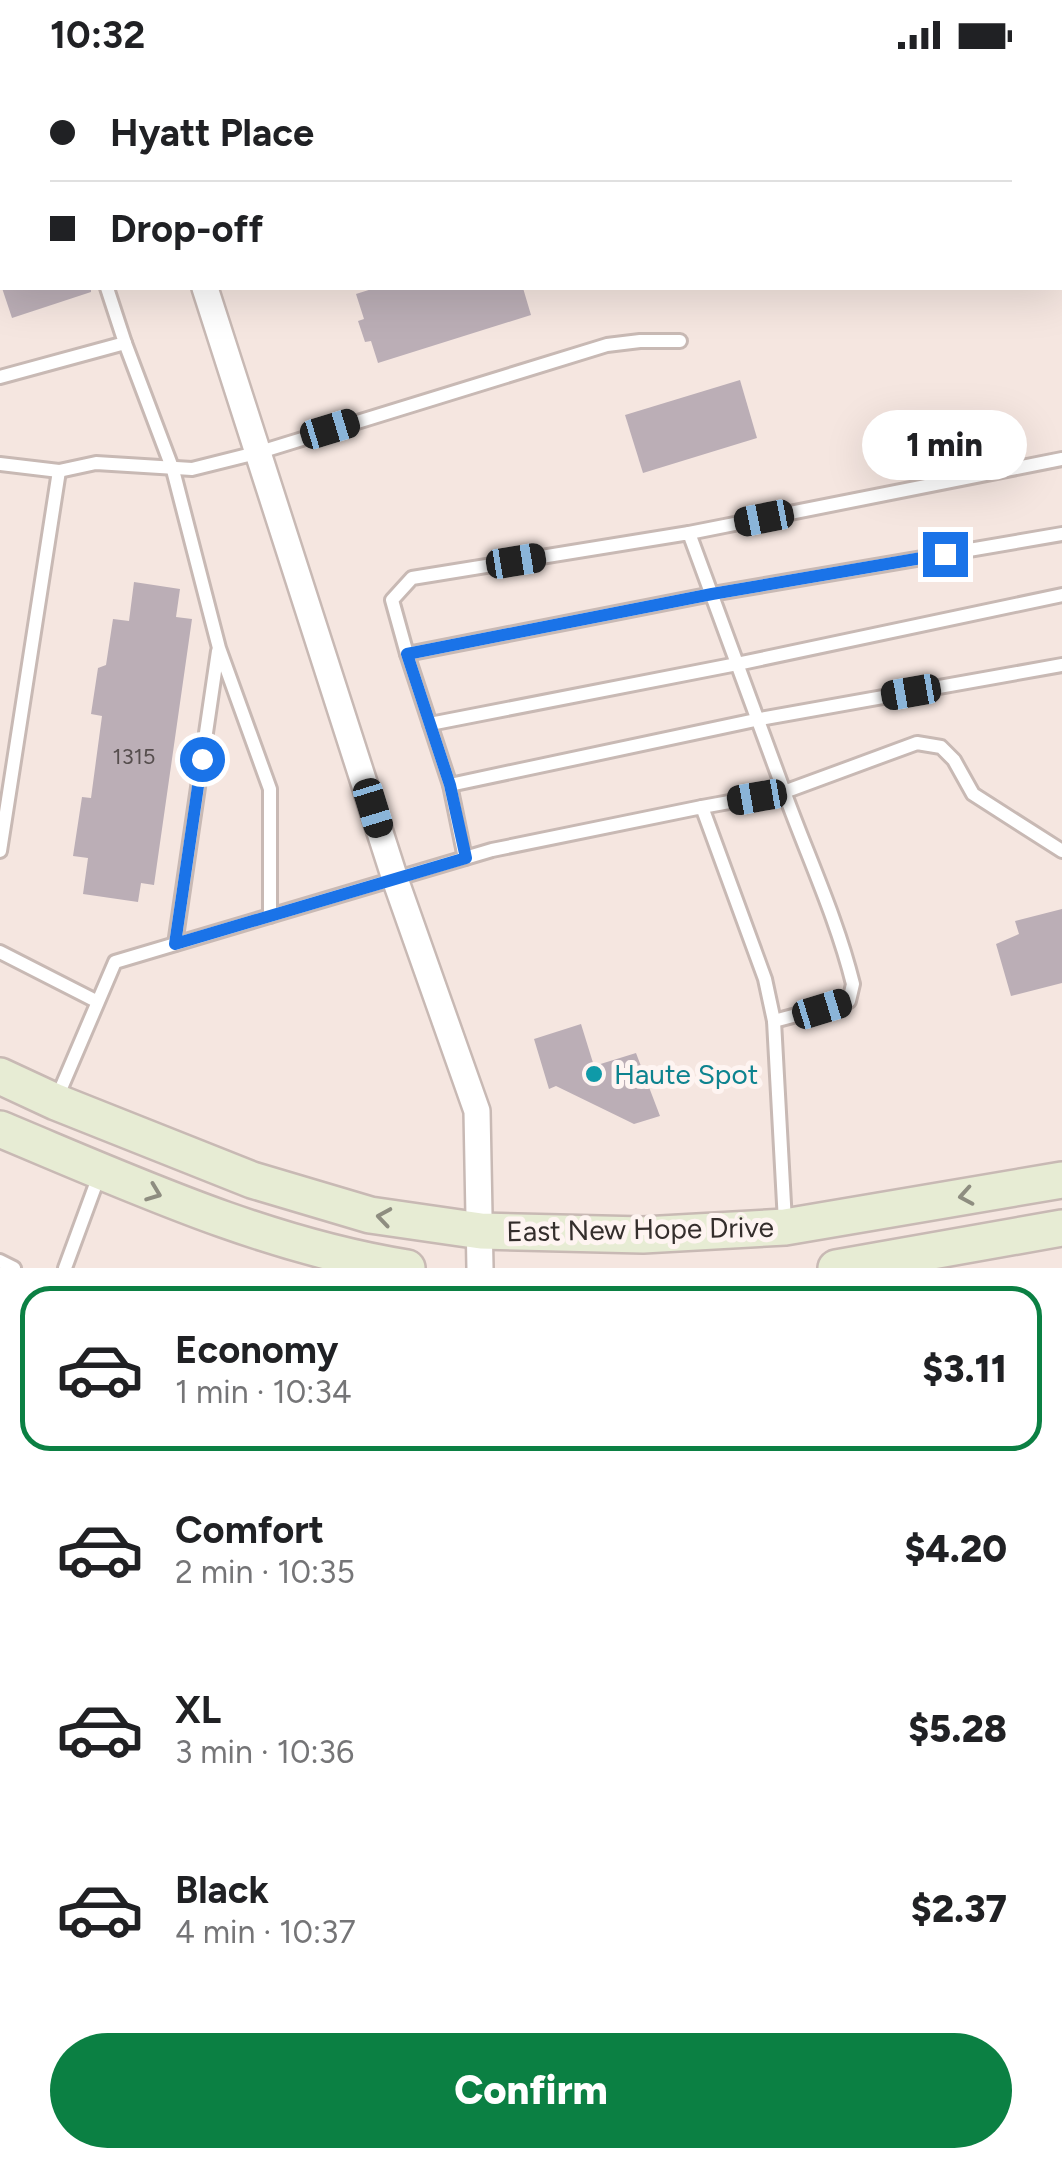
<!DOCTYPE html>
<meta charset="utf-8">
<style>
body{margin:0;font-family:Figtree,sans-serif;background:#f2f2f2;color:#202124;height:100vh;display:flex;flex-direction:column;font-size:38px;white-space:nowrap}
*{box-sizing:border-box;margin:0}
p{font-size:32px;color:#757577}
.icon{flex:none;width:55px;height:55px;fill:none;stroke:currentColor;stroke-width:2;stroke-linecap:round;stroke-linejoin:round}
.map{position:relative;height:1198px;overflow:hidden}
.side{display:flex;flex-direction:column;background:#fff;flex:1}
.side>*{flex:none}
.guide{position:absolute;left:0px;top:0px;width:1062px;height:220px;box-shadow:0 10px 40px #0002;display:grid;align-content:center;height:220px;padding:0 50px;background:#fff}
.end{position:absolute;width:45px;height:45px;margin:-22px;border:12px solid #1a73e8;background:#fff;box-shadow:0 0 0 5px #fff}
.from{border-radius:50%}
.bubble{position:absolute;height:70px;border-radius:35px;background:#fff;box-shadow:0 10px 40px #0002;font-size:32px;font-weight:800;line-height:70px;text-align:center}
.car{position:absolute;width:30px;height:60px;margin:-30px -15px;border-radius:12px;box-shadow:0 0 8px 2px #0007;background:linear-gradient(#222 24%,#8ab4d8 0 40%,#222 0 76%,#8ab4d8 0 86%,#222 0)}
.guide b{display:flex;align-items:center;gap:35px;height:95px;font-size:38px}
.guide b+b{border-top:2px solid #e0e0e0}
.guide i{width:25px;height:25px;background:#202124}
ul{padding:18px 0 0;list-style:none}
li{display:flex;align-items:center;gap:30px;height:165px;margin:0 20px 15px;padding:0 30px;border:5px solid transparent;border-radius:30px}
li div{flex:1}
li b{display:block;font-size:38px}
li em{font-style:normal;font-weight:800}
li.on{border-color:#0b8043}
li>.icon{width:90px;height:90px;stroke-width:1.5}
.primary-button{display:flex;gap:20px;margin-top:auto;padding:20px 50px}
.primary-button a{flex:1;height:115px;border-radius:60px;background:#0b8043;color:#fff;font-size:40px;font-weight:800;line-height:115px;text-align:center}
.status{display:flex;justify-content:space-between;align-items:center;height:70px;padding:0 50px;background:#fff;direction:ltr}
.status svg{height:28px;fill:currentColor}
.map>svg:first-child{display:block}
.building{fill:#bbaeb6}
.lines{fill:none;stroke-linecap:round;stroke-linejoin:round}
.lane-casing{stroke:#c8b9b4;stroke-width:18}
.street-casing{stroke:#c8b9b4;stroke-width:30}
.secondary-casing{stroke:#c8b9b4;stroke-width:40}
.lane{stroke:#fff;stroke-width:12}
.street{stroke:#fff;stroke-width:25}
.secondary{stroke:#e7ecd4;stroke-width:35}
.oneway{stroke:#8e8d80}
.route{stroke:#1a73e8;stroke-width:12}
.culture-dot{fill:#0f9aa8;stroke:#fef4f1;stroke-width:4}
.labels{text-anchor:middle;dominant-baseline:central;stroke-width:10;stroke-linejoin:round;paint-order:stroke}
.number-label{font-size:22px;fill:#564e4e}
.culture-label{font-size:28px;fill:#0d838f;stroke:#fef4f1;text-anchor:start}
.street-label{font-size:28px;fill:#342e2c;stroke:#fef4f1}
</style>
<div class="status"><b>10:32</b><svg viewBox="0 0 49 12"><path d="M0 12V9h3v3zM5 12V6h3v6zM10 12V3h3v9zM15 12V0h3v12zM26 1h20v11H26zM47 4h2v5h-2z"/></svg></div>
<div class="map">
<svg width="1062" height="1198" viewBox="0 0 1062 1198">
<rect width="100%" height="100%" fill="#f5e6e0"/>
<!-- building -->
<g class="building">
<polygon points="2,218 91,218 91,222 12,248"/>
<polygon points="375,218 523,218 531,245 378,293 371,271 365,272 358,251 364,249 356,224"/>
<polygon points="740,310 757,368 643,403 625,345"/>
<polygon points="134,512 180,519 176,547 192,549 154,815 141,813 138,832 83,824 88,788 73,786 82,727 91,728 102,646 91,644 98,598 106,595 113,549 129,551"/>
<polygon points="1062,839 1062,913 1011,926 996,874 1019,864 1015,851"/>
<polygon points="581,954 594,996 636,983 660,1046 634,1054 556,1016 549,1019 534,969"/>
</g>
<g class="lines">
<defs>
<g id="lane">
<polyline points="35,0 36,2"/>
<polyline points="125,273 173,400 219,578 270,719 270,846"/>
<polyline points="0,307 125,273 107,218"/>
<polyline points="0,394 59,401 96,393 192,399 260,382 607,275 640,271 680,271"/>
<polyline points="689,463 1062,389"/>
<polyline points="407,584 430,654 737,594 1062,525"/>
<polyline points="430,654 450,715 760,649 1062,595"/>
<polyline points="450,715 465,788"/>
<polyline points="702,737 784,722 917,673 941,677 954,690 973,724 1062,781"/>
<polyline points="0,781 59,401"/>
<polyline points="175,874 218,581"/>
<polyline points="0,882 96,931"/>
<path d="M774,951l75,-20 4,-17c-16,-65 -45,-127 -68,-190 -32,-87 -64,-174 -96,-261l-277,45 -20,22 15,54 305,-60 350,-60"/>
<polyline points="56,1030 115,892 492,780 702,737 765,909 774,951 785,1152"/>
<polyline points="0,1191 14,1198"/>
<polyline points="65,1198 100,1103"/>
</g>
<g id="street">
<polyline points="134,0 134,2"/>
<polyline points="205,218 395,809 477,1041 480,1198"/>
</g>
<g id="secondary">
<polyline points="0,1006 56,1032 252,1110 370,1145 481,1161 643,1165 785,1157 1062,1110"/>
<path d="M0,1059c132,55 264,116 407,139"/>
<polyline points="836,1198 1062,1158"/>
</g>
</defs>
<!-- lane casing -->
<use href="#lane" class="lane-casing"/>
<!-- street casing -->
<use href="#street" class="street-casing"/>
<!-- secondary casing -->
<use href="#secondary" class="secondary-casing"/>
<!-- lane -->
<use href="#lane" class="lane"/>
<!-- street -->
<use href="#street" class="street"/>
<!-- secondary -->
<use href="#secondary" class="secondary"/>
</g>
<!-- one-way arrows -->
<defs><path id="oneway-chevron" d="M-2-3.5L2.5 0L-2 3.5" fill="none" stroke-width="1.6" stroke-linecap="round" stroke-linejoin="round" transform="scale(2.5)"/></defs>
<g class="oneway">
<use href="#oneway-chevron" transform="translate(154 1123) rotate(21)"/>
<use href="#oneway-chevron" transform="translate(966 1126) rotate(170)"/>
<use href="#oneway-chevron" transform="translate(384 1147) rotate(-171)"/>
</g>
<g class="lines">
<!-- route -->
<polyline class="route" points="202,689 175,874 466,788 450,715 407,584 712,524 945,484"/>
</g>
<!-- markers -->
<circle class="culture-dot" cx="594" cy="1004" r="10"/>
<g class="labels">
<!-- number labels -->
<g class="number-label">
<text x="134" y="686">1315</text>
</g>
<!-- culture labels -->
<g class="culture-label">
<text x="614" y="1004">Haute Spot</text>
</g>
<!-- street labels -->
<g class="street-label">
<text transform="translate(640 1159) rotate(-1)">East New Hope Drive</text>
</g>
</g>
</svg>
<i class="end from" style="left:202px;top:689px"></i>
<i class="end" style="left:945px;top:484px"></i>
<div class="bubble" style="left:862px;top:340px;width:165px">1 min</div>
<i class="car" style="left:330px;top:359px;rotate:73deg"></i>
<i class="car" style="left:764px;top:448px;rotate:259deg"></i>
<i class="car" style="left:516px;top:491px;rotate:81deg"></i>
<i class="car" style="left:911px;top:622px;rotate:260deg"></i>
<i class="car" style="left:757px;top:727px;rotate:260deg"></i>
<i class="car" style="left:373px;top:738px;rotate:163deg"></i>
<i class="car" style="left:822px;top:939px;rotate:73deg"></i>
<div class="guide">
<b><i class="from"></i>Hyatt Place</b>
<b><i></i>Drop-off</b>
</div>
</div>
<section class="side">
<ul>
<li class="on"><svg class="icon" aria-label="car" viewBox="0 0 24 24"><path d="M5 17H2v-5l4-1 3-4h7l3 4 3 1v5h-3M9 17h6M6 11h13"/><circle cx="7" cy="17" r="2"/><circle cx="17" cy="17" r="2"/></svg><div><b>Economy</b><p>1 min · 10:34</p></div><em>$3.11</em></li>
<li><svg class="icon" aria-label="car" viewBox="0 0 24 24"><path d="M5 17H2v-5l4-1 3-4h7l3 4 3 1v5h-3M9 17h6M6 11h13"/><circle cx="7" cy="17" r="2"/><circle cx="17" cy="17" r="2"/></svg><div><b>Comfort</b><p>2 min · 10:35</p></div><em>$4.20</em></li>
<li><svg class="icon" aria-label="car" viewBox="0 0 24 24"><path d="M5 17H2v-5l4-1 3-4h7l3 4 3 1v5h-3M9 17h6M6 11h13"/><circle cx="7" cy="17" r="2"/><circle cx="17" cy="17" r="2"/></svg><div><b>XL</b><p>3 min · 10:36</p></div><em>$5.28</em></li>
<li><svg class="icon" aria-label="car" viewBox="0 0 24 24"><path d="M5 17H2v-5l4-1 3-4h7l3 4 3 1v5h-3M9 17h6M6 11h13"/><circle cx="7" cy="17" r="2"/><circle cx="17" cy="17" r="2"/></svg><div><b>Black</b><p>4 min · 10:37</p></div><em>$2.37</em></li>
</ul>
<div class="primary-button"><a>Confirm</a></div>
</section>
